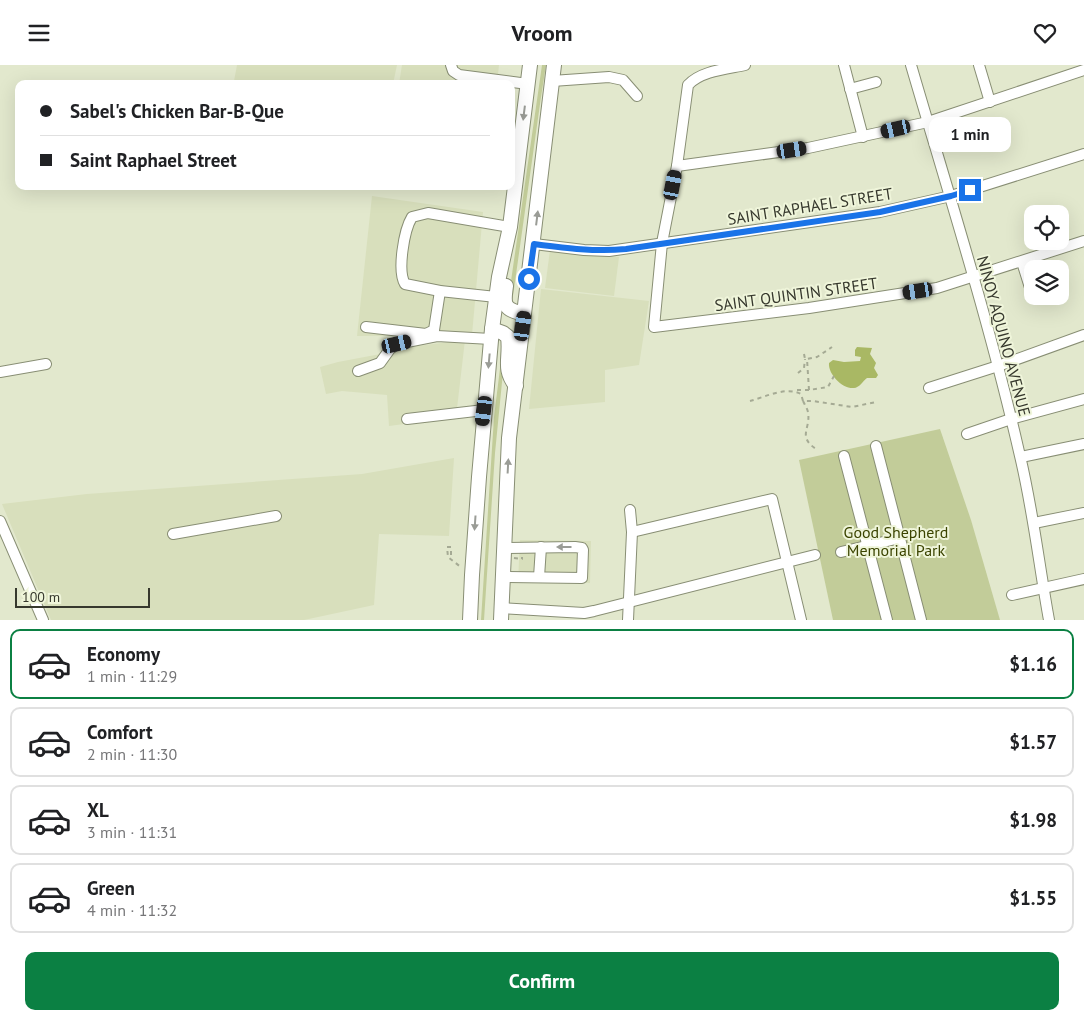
<!DOCTYPE html>
<meta charset="utf-8">
<style>
body{margin:0;font-family:"PT Sans",sans-serif;background:#f2f2f2;color:#202124;height:100vh;display:flex;flex-direction:column;font-size:19px;white-space:nowrap}
*{box-sizing:border-box;margin:0}
p{font-size:16px;color:#757577}
.icon{flex:none;width:28px;height:28px;fill:none;stroke:currentColor;stroke-width:2;stroke-linecap:round;stroke-linejoin:round}
.map{position:relative;height:555px;overflow:hidden}
.panel{display:flex;flex-direction:column;background:#fff;flex:1}
.panel>*{flex:none}
.banner{position:absolute;left:15px;top:15px;width:500px;height:110px;border-radius:10px;box-shadow:0 5px 20px #0002;display:grid;align-content:center;height:110px;padding:0 25px;background:#fff}
.tools{position:absolute;left:1024px;top:140px;display:grid;gap:10px}
.tools a{display:grid;place-items:center;width:45px;height:45px;border-radius:10px;background:#fff;box-shadow:0 5px 20px #0002;font-size:25px}
.scale{position:absolute;left:15px;bottom:12px;width:135px;box-sizing:border-box;padding-left:5px;border:2px solid #36382d;border-top:0;font-size:14px;line-height:18px;white-space:nowrap;color:#36382d;-webkit-text-stroke:4px #eff5da;paint-order:stroke}
.end{position:absolute;width:22px;height:22px;margin:-11px;border:6px solid #1a73e8;background:#fff;box-shadow:0 0 0 2px #fff}
.from{border-radius:50%}
.bubble{position:absolute;height:35px;border-radius:10px;background:#fff;box-shadow:0 5px 20px #0002;font-size:16px;font-weight:600;line-height:35px;text-align:center}
.car{position:absolute;width:15px;height:30px;margin:-15px -8px;border-radius:6px;box-shadow:0 0 4px 1px #0007;background:linear-gradient(#222 24%,#8ab4d8 0 40%,#222 0 76%,#8ab4d8 0 86%,#222 0)}
.banner b{display:flex;align-items:center;gap:18px;height:48px;font-size:19px}
.banner b+b{border-top:1px solid #e0e0e0}
.banner i{width:12px;height:12px;background:#202124}
ul{padding:9px 0 0;list-style:none}
li{display:flex;align-items:center;gap:15px;height:70px;margin:0 10px 8px;padding:0 15px;border:2px solid #e0e0e0;border-radius:10px}
li div{flex:1}
li b{display:block;font-size:19px}
li em{font-style:normal;font-weight:600}
li.current{border-color:#0b8043}
li>.icon{width:45px;height:45px;stroke-width:1.5}
.primary-button{display:flex;gap:10px;margin-top:auto;padding:10px 25px}
.primary-button a{flex:1;height:58px;border-radius:10px;background:#0b8043;color:#fff;font-size:20px;font-weight:600;line-height:58px;text-align:center}
header{display:flex;justify-content:space-between;align-items:center;height:65px;padding:0 25px;background:#fff;font-size:22px;font-weight:600}
.map>svg:first-child{display:block}
.built{fill:#d8dfbc}
.green{fill:#c2cc99}
.water{fill:#a9b864}
.lines{fill:none;stroke-linecap:round;stroke-linejoin:round}
.minor-casing{stroke:#888e74;stroke-width:12}
.highway-casing{stroke:#888e74;stroke-width:16}
.path{stroke:#a5aa94;stroke-width:2;stroke-dasharray:4 4;stroke-linecap:butt}
.minor{stroke:#fff;stroke-width:10}
.highway{stroke:#fff;stroke-width:14}
.oneway{fill:#9a9c96}
.route{stroke:#1a73e8;stroke-width:6}
.labels{text-anchor:middle;dominant-baseline:central;stroke-width:4;stroke-linejoin:round;paint-order:stroke}
.street-label{font-size:16px;fill:#36382d;stroke:#eff5da}
.park-label{font-size:16px;fill:#3b4400;stroke:#eff5da}
</style>
<header><svg class="icon" aria-label="menu" viewBox="0 0 24 24"><path d="M4 6h16M4 12h16M4 18h16"/></svg>Vroom<svg class="icon" aria-label="heart" viewBox="0 0 24 24"><path d="M12 20l-8-8c-3-5 5-10 8-4 3-6 11-1 8 4z"/></svg></header>
<div class="map">
<svg width="1084" height="555" viewBox="0 0 1084 555">
<rect width="100%" height="100%" fill="#e2e8cd"/>
<!-- built -->
<g class="built">
<polygon points="237,0 397,0 393,19 251,19 234,16"/>
<polygon points="402,0 499,0 497,19 399,19"/>
<polygon points="372,131 483,147 472,270 357,271"/>
<polygon points="550,185 619,192 614,231 545,223"/>
<polygon points="541,224 649,236 639,300 605,305 605,337 529,344"/>
<polygon points="465,275 456,352 389,361 387,330 342,326 326,329 320,302 338,297 391,287 409,282"/>
<polygon points="454,393 449,471 379,469 374,540 304,555 51,555 2,439 87,429 362,409"/>
<polygon points="520,475 591,476 590,518 518,517"/>
</g>
<!-- green -->
<g class="green">
<polygon points="542,0 546,0 541,32 512,238 508,237"/>
<polygon points="503,279 503,307 495,388 484,555 481,555 494,352"/>
<polygon points="940,364 971,455 1000,555 833,555 799,395"/>
</g>
<!-- water -->
<path class="water" d="M857,282l15,1 -2,6 6,9 -2,5 4,7 -2,3h-9c-4,3 -8,10 -13,10 -12,1 -26,-14 -25,-25l4,-3 11,2 16,-1 1,-4 -6,-1v-6z"/>
<g class="lines">
<defs>
<g id="minor">
<polyline points="451,0 453,6 459,10 528,19"/>
<path d="M745,0c-19,4 -44,6 -57,20l-11,81 -15,77 -8,84 155,-19 128,-20 147,-47"/>
<polyline points="844,0 863,72"/>
<path d="M911,0c38,130 79,259 109,391 13,54 19,109 29,164"/>
<polyline points="979,0 990,37"/>
<polyline points="552,16 609,12 623,15 637,31"/>
<polyline points="850,24 876,17"/>
<polyline points="677,101 808,83 928,57 1084,5"/>
<polyline points="534,179 584,185 609,186 880,147 951,131 1084,89"/>
<polyline points="1022,197 1032,229"/>
<path d="M496,232l-56,-6 -35,-7c-8,-13 -1,-54 7,-67l16,-4 82,14"/>
<polyline points="366,262 426,269 434,265 440,226"/>
<polyline points="358,306 380,298 390,284 397,279 437,271 491,274"/>
<polyline points="0,307 46,299"/>
<polyline points="929,323 998,301 1084,270"/>
<polyline points="407,354 484,345"/>
<polyline points="967,369 1011,354 1084,334"/>
<polyline points="876,381 921,555"/>
<polyline points="844,391 887,555"/>
<polyline points="1021,392 1084,379"/>
<polyline points="0,456 43,555"/>
<polyline points="1034,458 1084,448"/>
<polyline points="632,467 772,434 801,555"/>
<polyline points="173,469 276,451"/>
<polyline points="841,487 900,473"/>
<polyline points="502,512 582,513 583,485 582,483 575,482 504,483"/>
<polyline points="539,512 541,482"/>
<polyline points="1012,530 1084,514"/>
<polyline points="501,543 584,548 594,546 815,490"/>
<polyline points="628,555 632,467 630,445"/>
</g>
<g id="highway">
<path d="M506,221c-3,20 -2,23 18,28"/>
<path d="M492,264l11,4 5,4c3,21 -6,31 8,49"/>
<polyline points="470,555 472,510 479,412 492,264 499,212 510,162 530,0"/>
<polyline points="501,555 509,373 554,0"/>
</g>
</defs>
<!-- minor casing -->
<use href="#minor" class="minor-casing"/>
<!-- highway casing -->
<use href="#highway" class="highway-casing"/>
<!-- path -->
<g class="path">
<polyline points="804,289 805,294"/>
<polyline points="798,308 804,303 805,294"/>
<polyline points="797,325 809,325 828,322 834,311"/>
<polyline points="809,325 807,294 817,292 832,282"/>
<path d="M750,336c15,-4 36,-15 51,-7l2,7h10l39,6 24,-5"/>
<path d="M803,336c2,4 4,7 5,11 3,17 -11,24 8,37"/>
<polyline points="451,490 451,482 447,482 448,492 462,503"/>
<polyline points="514,493 522,494 522,492"/>
</g>
<!-- minor -->
<use href="#minor" class="minor"/>
<!-- highway -->
<use href="#highway" class="highway"/>
</g>
<!-- one-way arrows -->
<defs><path id="oneway-solid" d="M-6-.8H1V-3.2L6.5 0L1 3.2V.8H-6Z" transform="scale(1.25)"/></defs>
<g class="oneway">
<use href="#oneway-solid" transform="translate(524 48) rotate(97)"/>
<use href="#oneway-solid" transform="translate(537 153) rotate(-83)"/>
<use href="#oneway-solid" transform="translate(489 296) rotate(95)"/>
<use href="#oneway-solid" transform="translate(508 401) rotate(-87)"/>
<use href="#oneway-solid" transform="translate(475 458) rotate(94)"/>
<use href="#oneway-solid" transform="translate(564 482) rotate(180)"/>
</g>
<g class="lines">
<!-- route -->
<path class="route" d="M529,214l5,-35c31,4 61,8 92,5l254,-37 71,-16 19,-6"/>
</g>
<g class="labels">
<!-- street labels -->
<g class="street-label">
<text transform="translate(810 141) rotate(-9)">SAINT RAPHAEL STREET</text>
<text transform="translate(796 229) rotate(-8)">SAINT QUINTIN STREET</text>
<text transform="translate(1004 271) rotate(75)">NINOY AQUINO AVENUE</text>
</g>
<!-- park labels -->
<g class="park-label">
<text x="896" y="467">Good Shepherd<tspan x="896" dy="18">Memorial Park</tspan></text>
</g>
</g>
</svg>
<div class="tools">
<a><svg class="icon" aria-label="locate" viewBox="0 0 24 24"><circle cx="12" cy="12" r="6"/><path d="M12 2v4M12 18v4M2 12h4M18 12h4"/></svg></a>
<a><svg class="icon" aria-label="layers" viewBox="0 0 24 24"><path d="M12 4l9 5-9 5-9-5zM3 14l9 5 9-5"/></svg></a>
</div>
<div class="scale">100 m</div>
<i class="end from" style="left:529px;top:214px"></i>
<i class="end" style="left:970px;top:125px"></i>
<div class="bubble" style="left:929px;top:52px;width:82px">1 min</div>
<i class="car" style="left:896px;top:64px;rotate:257deg"></i>
<i class="car" style="left:792px;top:85px;rotate:81deg"></i>
<i class="car" style="left:673px;top:120px;rotate:11deg"></i>
<i class="car" style="left:918px;top:226px;rotate:261deg"></i>
<i class="car" style="left:523px;top:261px;rotate:8deg"></i>
<i class="car" style="left:397px;top:279px;rotate:77deg"></i>
<i class="car" style="left:484px;top:346px;rotate:187deg"></i>
<div class="banner">
<b><i class="from"></i>Sabel's Chicken Bar-B-Que</b>
<b><i></i>Saint Raphael Street</b>
</div>
</div>
<section class="panel">
<ul>
<li class="current"><svg class="icon" aria-label="car" viewBox="0 0 24 24"><path d="M5 17H2v-5l4-1 3-4h7l3 4 3 1v5h-3M9 17h6M6 11h13"/><circle cx="7" cy="17" r="2"/><circle cx="17" cy="17" r="2"/></svg><div><b>Economy</b><p>1 min · 11:29</p></div><em>$1.16</em></li>
<li><svg class="icon" aria-label="car" viewBox="0 0 24 24"><path d="M5 17H2v-5l4-1 3-4h7l3 4 3 1v5h-3M9 17h6M6 11h13"/><circle cx="7" cy="17" r="2"/><circle cx="17" cy="17" r="2"/></svg><div><b>Comfort</b><p>2 min · 11:30</p></div><em>$1.57</em></li>
<li><svg class="icon" aria-label="car" viewBox="0 0 24 24"><path d="M5 17H2v-5l4-1 3-4h7l3 4 3 1v5h-3M9 17h6M6 11h13"/><circle cx="7" cy="17" r="2"/><circle cx="17" cy="17" r="2"/></svg><div><b>XL</b><p>3 min · 11:31</p></div><em>$1.98</em></li>
<li><svg class="icon" aria-label="car" viewBox="0 0 24 24"><path d="M5 17H2v-5l4-1 3-4h7l3 4 3 1v5h-3M9 17h6M6 11h13"/><circle cx="7" cy="17" r="2"/><circle cx="17" cy="17" r="2"/></svg><div><b>Green</b><p>4 min · 11:32</p></div><em>$1.55</em></li>
</ul>
<div class="primary-button"><a>Confirm</a></div>
</section>
